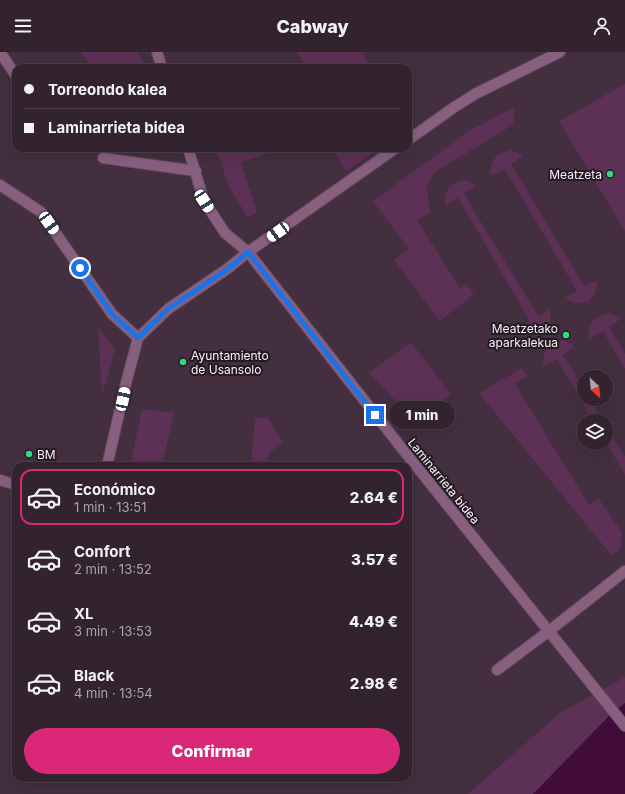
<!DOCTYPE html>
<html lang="es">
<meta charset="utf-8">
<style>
body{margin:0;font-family:Inter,sans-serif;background:#3a2b37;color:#f1f3f6;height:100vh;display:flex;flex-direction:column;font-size:15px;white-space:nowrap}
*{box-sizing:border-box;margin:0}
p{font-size:13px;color:#a8a4aa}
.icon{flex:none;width:22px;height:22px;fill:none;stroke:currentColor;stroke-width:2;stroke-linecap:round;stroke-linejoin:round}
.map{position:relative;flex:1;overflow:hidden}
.side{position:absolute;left:12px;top:410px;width:400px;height:320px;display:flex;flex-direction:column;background:#32232f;border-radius:12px;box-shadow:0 4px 16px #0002,0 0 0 1px #4d404b}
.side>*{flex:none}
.banner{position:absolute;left:12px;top:12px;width:400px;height:88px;border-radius:12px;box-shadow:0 4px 16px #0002,0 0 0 1px #4d404b;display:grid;align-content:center;height:88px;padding:0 12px;background:#32232f}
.needle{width:26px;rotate:153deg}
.buttons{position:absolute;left:577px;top:318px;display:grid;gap:8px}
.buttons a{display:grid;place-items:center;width:36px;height:36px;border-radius:50%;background:#32232f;box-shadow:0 4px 16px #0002,0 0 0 1px #4d404b;font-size:20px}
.end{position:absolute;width:18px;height:18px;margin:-9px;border:5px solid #1a73e8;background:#fff;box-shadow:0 0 0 2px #fff}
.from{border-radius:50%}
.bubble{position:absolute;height:28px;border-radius:14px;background:#32232f;box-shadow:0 4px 16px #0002,0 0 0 1px #4d404b;font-size:13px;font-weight:800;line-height:28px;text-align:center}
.car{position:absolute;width:12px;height:24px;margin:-12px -6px;border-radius:5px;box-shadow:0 0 3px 1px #0007;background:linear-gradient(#fff 24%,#345 0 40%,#fff 0 76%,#345 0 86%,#fff 0)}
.banner b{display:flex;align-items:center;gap:14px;height:38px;font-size:15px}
.banner b+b{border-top:1px solid #4d404b}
.banner i{width:10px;height:10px;background:#f1f3f6}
ul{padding:7px 0 0;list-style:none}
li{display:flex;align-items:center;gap:12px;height:56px;margin:0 8px 6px;padding:0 4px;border:2px solid transparent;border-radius:12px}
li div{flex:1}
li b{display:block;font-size:15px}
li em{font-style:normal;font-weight:800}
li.selected{border-color:#db2777}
li>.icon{width:36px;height:36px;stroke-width:1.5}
.cta{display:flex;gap:8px;margin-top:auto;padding:8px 12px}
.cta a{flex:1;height:46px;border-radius:24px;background:#db2777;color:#fff;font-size:16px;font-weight:800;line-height:46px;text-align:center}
header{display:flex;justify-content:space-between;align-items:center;height:52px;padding:0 12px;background:#32232f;font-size:18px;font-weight:800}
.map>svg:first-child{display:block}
.green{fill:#5d3055}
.water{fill:#410b3a}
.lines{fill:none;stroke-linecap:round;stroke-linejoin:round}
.minor-casing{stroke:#614e5d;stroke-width:12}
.minor{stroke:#895f80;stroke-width:10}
.route{stroke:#1a73e8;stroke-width:5}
.poi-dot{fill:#35d881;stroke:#241b22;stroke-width:1.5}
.labels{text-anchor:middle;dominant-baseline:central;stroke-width:4;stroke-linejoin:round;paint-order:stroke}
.poi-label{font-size:12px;fill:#fceff9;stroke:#241b22;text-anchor:end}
.street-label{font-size:12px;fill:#fceff9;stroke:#241b22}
</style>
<header><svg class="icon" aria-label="menu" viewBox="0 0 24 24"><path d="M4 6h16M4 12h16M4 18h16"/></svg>Cabway<svg class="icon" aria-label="person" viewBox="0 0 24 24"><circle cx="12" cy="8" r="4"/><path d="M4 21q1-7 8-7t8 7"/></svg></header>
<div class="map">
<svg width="625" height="742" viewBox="0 0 625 742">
<rect width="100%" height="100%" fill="#432f3f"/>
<!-- green -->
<g class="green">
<polygon points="81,0 138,0 144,16 90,16 89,11"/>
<polygon points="298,0 363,0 368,16 295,16 303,11"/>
<polygon points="625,32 625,179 559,69"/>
<polygon points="515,55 513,73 435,120 426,134 431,160 417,168 460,236 466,231 474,242 440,269 394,208 409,197 373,149 469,79"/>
<polygon points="216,96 286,96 241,110 257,161 248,166 228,133"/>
<polygon points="333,96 380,96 346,119"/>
<path d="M512,98l11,6 -12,8 73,122 13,-6 -1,12 -8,10 -12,2 -11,-6 12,-7 -72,-122 -14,7c0,-18 4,-22 21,-26z"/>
<path d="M465,128l12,6 -13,8 74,122 12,-7v13l-9,10 -12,2 -11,-6 12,-7 -72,-123 -13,8c0,-18 3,-22 20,-26z"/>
<path d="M610,261l11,6 -12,8 16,27v15l-22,-38 -14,8c0,-18 4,-22 21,-26z"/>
<polygon points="98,276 115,297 102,344"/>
<path d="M564,288l11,6 -12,9 21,34v10h6l13,22h-10l-36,-62 -14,7c0,-17 4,-22 21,-26z"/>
<polygon points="411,290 451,343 413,367 369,321"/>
<polygon points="522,316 527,324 515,332 589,453 599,447 622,481 621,496 612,504 479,341"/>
<polygon points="142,357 174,361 162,414 130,414"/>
<polygon points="255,366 268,366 283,390 269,401 267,414 251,414"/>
<polygon points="606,374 625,405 625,423 606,390"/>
<polygon points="625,625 625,742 468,742 560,661"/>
</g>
<!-- water -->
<polygon class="water" points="625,651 625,742 533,742 612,661"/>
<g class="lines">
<defs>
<g id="minor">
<polyline points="0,0 16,24"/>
<polyline points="157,0 162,16"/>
<polyline points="408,88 453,56 475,42 560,0"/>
<polyline points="188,96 204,149 225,181 248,200 404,399 625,674"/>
<polyline points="103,106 196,119"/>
<polyline points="0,133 41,160 112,262 138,286"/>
<polyline points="107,414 126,331 138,286 168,257 227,217 248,200 396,96"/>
<polyline points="0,428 16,433"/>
<polyline points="497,618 549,579 625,519"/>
</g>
</defs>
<!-- minor casing -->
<use href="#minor" class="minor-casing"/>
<!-- minor -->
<use href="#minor" class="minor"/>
</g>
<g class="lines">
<!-- route -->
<polyline class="route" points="80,216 112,262 138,286 168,257 228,217 248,200 375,363"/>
</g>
<!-- markers -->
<g class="poi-dot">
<circle cx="610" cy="122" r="4"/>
<circle cx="566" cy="283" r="4"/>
<circle cx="183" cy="310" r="4"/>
<circle cx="29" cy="402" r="4"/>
</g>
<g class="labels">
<!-- poi labels -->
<g class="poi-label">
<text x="602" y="122">Meatzeta</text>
<text x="558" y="276">Meatzetako<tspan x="558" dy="14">aparkalekua</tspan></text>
<text x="191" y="303" text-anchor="start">Ayuntamiento<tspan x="191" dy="14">de Usansolo</tspan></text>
<text x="37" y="402" text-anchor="start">BM</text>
</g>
<!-- street labels -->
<g class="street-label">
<text transform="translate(444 429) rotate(51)">Laminarrieta bidea</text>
</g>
</g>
</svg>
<div class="buttons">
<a><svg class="needle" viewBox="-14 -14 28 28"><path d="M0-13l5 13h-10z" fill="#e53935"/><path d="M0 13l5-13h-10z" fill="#a8a4aa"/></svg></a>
<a><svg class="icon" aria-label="layers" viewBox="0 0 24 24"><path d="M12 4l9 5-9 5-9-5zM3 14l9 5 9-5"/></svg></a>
</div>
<i class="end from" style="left:80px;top:216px"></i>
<i class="end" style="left:375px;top:363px"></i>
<div class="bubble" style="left:389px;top:349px;width:66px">1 min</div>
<i class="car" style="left:204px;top:149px;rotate:147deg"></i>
<i class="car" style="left:49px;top:171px;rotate:145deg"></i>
<i class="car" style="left:278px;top:180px;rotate:235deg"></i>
<i class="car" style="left:123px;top:347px;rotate:12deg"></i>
<div class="banner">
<b><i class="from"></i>Torreondo kalea</b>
<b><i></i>Laminarrieta bidea</b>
</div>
<section class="side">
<ul>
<li class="selected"><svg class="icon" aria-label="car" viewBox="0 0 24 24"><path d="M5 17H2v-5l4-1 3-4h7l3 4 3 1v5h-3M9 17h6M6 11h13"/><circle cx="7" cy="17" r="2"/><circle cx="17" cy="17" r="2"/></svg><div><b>Económico</b><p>1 min · 13:51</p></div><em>2.64 €</em></li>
<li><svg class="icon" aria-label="car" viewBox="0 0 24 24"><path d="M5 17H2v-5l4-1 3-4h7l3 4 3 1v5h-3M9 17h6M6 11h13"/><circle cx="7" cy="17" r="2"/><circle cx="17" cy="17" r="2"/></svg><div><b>Confort</b><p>2 min · 13:52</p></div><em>3.57 €</em></li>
<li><svg class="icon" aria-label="car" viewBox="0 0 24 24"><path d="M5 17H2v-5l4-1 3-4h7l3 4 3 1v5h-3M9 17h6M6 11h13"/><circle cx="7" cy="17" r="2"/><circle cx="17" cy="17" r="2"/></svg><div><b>XL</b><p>3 min · 13:53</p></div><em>4.49 €</em></li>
<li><svg class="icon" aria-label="car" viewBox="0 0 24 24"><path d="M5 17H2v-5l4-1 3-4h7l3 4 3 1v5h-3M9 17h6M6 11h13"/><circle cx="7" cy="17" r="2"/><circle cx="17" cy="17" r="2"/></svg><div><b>Black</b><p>4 min · 13:54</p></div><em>2.98 €</em></li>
</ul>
<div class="cta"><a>Confirmar</a></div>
</section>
</div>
